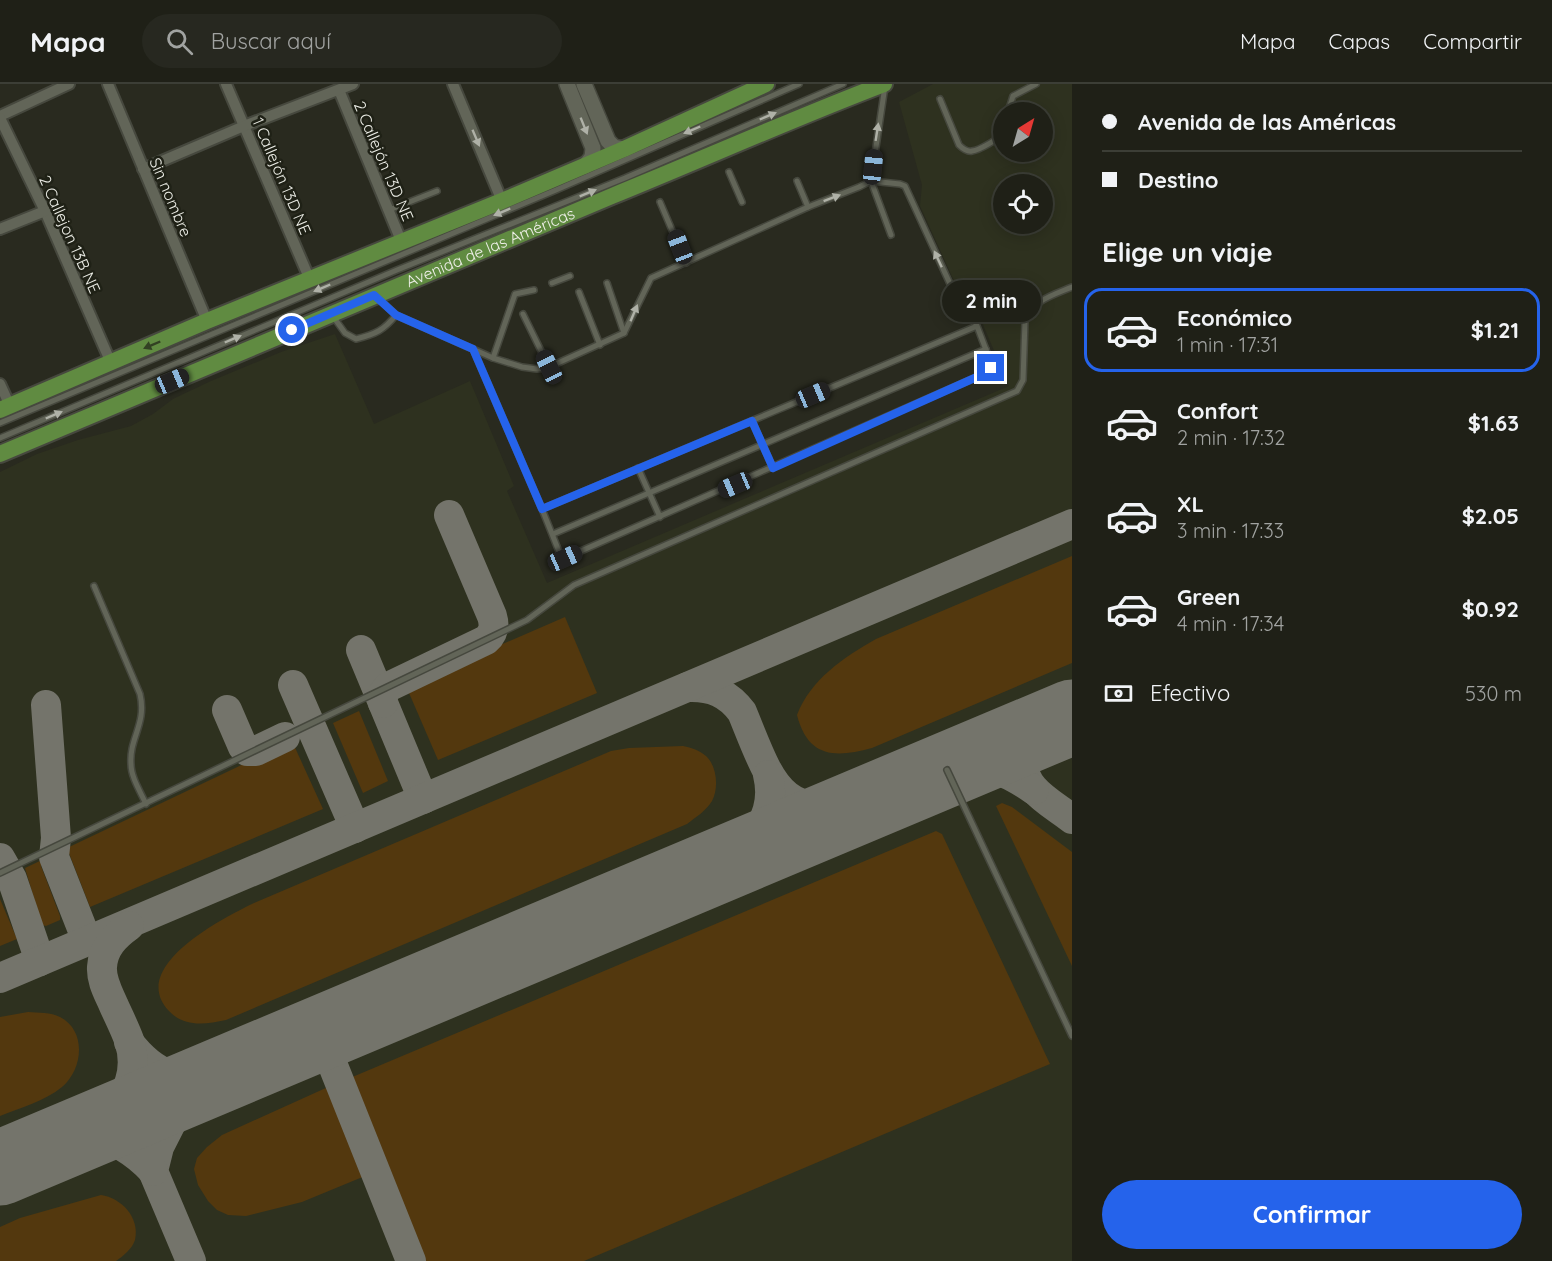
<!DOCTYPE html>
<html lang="es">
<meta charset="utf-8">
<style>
body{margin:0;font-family:Quicksand,sans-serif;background:#272820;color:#f1f3f6;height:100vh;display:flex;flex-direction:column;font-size:22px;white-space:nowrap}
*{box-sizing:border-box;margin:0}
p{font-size:20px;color:#a1a3a1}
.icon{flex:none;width:33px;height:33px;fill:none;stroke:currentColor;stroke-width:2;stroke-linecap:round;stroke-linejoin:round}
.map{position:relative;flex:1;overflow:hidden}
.side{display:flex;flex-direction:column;background:#1f2017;width:480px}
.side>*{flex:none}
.banner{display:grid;align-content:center;height:132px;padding:0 30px;background:#1f2017}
.needle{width:39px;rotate:37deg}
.controls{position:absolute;left:993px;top:18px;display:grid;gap:12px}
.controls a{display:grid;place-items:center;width:60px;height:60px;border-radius:50%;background:#1f2017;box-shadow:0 3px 15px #0003,0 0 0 2px #3c3e36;font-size:30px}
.end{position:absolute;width:27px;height:27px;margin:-14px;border:8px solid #2563eb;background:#fff;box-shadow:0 0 0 3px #fff}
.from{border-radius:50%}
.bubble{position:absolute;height:42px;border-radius:21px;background:#1f2017;box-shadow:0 3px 15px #0003,0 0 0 2px #3c3e36;font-size:20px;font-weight:800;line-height:42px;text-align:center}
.car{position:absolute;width:18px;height:36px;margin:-18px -9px;border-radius:8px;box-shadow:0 0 4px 2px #0007;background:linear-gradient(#222 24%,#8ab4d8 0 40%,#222 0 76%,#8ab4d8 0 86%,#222 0)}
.banner b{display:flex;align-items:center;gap:21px;height:57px;font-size:22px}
.banner b+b{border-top:2px solid #3c3e36}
.banner i{width:15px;height:15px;background:#f1f3f6}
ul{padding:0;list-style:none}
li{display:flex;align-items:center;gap:18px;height:84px;margin:0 12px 9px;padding:0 18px;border:3px solid transparent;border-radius:18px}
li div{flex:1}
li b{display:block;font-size:22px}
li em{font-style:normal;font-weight:800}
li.on{border-color:#2563eb}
li>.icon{width:54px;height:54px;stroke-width:1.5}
h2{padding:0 30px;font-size:27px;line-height:72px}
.pay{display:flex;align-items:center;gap:15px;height:66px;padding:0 30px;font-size:22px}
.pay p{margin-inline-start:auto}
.button{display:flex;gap:12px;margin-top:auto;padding:12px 30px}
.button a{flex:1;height:69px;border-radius:36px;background:#2563eb;color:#fff;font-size:24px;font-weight:800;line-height:69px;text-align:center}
header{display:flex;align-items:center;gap:36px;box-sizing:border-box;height:84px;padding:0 30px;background:#1f2017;border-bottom:2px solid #3c3e36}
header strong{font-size:28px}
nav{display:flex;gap:33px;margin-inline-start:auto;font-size:21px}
.search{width:420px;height:54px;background:#272820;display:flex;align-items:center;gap:15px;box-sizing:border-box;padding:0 21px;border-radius:33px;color:#a1a3a1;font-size:22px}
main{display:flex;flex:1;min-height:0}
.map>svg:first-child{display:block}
.built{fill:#2e311f;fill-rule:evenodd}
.green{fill:#53380e}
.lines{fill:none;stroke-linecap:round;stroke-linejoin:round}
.taxiway{stroke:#74746b;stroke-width:30}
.runway{stroke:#74746b;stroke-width:75}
.lane-casing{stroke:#46483e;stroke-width:8}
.street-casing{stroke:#46483e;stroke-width:14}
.secondary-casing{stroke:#46483e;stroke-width:18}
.primary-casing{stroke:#46483e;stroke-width:20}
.lane{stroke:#626558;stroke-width:5}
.street{stroke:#626558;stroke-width:10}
.secondary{stroke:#626558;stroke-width:15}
.primary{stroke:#608b41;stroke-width:16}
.oneway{fill:#afb1a7}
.oneway2{fill:#324123}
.route{stroke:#2563eb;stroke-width:8}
.labels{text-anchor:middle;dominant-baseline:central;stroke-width:5;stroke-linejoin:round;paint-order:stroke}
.street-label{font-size:16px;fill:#eeefe8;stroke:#1f2116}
</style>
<header>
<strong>Mapa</strong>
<div class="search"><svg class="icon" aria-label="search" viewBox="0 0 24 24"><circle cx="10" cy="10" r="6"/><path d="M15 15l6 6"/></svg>Buscar aquí</div>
<nav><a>Mapa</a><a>Capas</a><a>Compartir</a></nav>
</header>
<main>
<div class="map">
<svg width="1072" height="1177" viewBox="0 0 1072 1177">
<rect width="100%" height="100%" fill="#292a1f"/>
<!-- built -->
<path class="built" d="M933,0h139v1177h-1072v-789l37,-18 41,-14 53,-14 22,-12 20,-15 38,-18 70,-29 54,-18 39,90 96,-43 44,105 -7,5 40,92 462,-197 -39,-92 -16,-13 -34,-75 2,-21 -23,-83zM1004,28h38v40h-38zM1004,100h38v40h-38z"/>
<!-- green -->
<g class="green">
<path d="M1072,472v107l-200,85c-37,10 -64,10 -75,-33 13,-35 47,-58 79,-76z"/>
<polygon points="565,533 597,609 438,676 406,602"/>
<polygon points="359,627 388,697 363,709 333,639"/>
<polygon points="292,657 323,725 90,823 67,764"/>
<path d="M683,662c9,2 16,4 23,10 11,10 13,32 6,45 -6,10 -16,16 -25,23l-461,196c-20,4 -41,8 -57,-9 -42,-44 54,-93 85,-108l357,-152 18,-3z"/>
<polygon points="1002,719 1012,723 1072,768 1072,882 996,722"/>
<polygon points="936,747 942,750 1050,980 584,1177 425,1177 350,994"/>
<polygon points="42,776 41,782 60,832 60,836 46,842 42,841 25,784"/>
<polygon points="0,815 17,855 0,862"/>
<path d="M28,928c10,1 23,0 32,5 27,14 23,52 2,70 -17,14 -42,21 -62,29v-99z"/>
<polygon points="328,1003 365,1092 302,1118 246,1132 228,1131 217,1126 208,1117 198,1101 194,1085 197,1074 207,1063 222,1051"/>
<path d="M101,1111c20,3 39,22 34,45 -3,9 -12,16 -19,21h-116v-34l20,-9z"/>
</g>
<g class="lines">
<!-- taxiway -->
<g class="taxiway">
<polyline points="361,566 423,715"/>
<polyline points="293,601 355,744"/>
<path d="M688,603c23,-1 40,6 54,25 30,73 37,111 129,91"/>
<path d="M383,619l-1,-8 6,-8 98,-47c8,-7 9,-14 6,-24l-43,-101"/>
<polyline points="46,621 56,754 54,773 87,857"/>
<polyline points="227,626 243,663 247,667 256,667 285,653"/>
<path d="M1047,644c-12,8 -21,16 -23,30 -5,30 28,45 48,61"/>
<path d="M947,686c34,-11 60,1 87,20"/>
<polyline points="0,774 12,795 40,877"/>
<path d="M721,782c31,-22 57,-50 47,-91"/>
<polyline points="0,894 1072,440"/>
<polyline points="320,949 411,1177"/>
<path d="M129,958c26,34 52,42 93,33"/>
<polyline points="189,1004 159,1063 153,1087 191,1177"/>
<path d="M89,1047c30,-21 53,-52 40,-91 -4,-11 -10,-23 -15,-34 -5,-12 -13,-25 -12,-39 1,-19 13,-31 27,-41"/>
<path d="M89,1047c25,9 46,20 64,40"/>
</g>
<!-- runway -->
<polyline class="runway" points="0,1084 1072,633"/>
<defs>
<g id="lane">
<polyline points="885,2 871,97 891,151"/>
<path d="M940,15l19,46c3,3 8,7 13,6 8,-1 26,-12 32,-18"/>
<polyline points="1008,28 1013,12 1036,0"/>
<polyline points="729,88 742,118"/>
<polyline points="797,97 808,123"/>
<polyline points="660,118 686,179"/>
<polyline points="389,126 437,107"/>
<polyline points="552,199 570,192"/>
<polyline points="607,199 624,249"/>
<polyline points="579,208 600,261"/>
<polyline points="378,214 396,231 493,274 522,283 537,285 549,283 624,249 651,194 808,123 859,103 871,97 900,100 905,102 951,202 962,210 977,242 991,279 988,288 565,474 560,470 542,425 977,242"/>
<polyline points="523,230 549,283"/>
<path d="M332,231l13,18 11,6c20,-5 28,-9 40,-24"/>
<polyline points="473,265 542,425"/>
<polyline points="493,274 515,210 534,206"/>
<polyline points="752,337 773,384"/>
<polyline points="0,339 556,106 799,0"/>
<polyline points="0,354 397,186 625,94 843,0"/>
<polyline points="638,384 660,433"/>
<polyline points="553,450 986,265"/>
<path d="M94,502l46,108c7,30 -11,44 -9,70 0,13 9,27 15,40"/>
<polyline points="947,686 1072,952"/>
<path d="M0,789l527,-253 47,-35 443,-194 6,-11 2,-59c8,-21 28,-26 47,-34"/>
</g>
<g id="street">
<polyline points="108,0 207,237"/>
<polyline points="226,0 310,196"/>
<polyline points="453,0 502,117"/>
<polyline points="339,6 402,159"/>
<polyline points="0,32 69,0"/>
<polyline points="0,34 45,127 111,279"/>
<polyline points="143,85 244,42 353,0"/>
<polyline points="0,145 45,127"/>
<polyline points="0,300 10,322"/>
</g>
<g id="secondary">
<polyline points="567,0 593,64 592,73 585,82"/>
<polyline points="584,0 608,57 614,63 624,65"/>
</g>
<g id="primary">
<polyline points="0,326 207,237 502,117 624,65 766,0"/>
<path id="s1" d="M0,370c204,-87 408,-173 612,-258 91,-37 180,-77 272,-112"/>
</g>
</defs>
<!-- lane casing -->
<use href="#lane" class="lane-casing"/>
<!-- street casing -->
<use href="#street" class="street-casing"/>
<!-- secondary casing -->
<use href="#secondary" class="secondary-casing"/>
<!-- primary casing -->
<use href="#primary" class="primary-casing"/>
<!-- lane -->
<use href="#lane" class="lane"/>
<!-- street -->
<use href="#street" class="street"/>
<!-- secondary -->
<use href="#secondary" class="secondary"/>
<!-- primary -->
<use href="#primary" class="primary"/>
</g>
<!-- one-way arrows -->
<defs><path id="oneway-solid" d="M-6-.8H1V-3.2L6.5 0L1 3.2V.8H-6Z" transform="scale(1.5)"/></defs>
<g class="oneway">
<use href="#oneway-solid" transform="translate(768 32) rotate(-23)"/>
<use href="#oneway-solid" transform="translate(584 42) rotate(68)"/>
<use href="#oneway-solid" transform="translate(692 46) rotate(157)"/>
<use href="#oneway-solid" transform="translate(877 48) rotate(-81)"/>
<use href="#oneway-solid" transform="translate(476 54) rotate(67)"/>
<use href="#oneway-solid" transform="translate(588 109) rotate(-22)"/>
<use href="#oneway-solid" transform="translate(832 114) rotate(-21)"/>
<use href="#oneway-solid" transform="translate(502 128) rotate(157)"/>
<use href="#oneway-solid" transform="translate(938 175) rotate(-115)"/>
<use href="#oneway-solid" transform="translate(322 204) rotate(157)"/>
<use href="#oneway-solid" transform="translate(634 229) rotate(-67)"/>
<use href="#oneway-solid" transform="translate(233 255) rotate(-23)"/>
<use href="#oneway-solid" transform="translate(54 331) rotate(-23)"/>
</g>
<use class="oneway2" href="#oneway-solid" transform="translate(152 261) rotate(157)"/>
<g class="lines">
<!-- route -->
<polyline class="route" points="292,246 374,211 396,231 473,265 542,425 752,337 773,384 988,288 991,284"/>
</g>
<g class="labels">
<!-- street labels -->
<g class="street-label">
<text transform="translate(384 77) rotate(67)">2 Callejón 13D NE</text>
<text transform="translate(282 92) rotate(67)">1 Callejón 13D NE</text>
<text transform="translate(171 113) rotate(67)">Sin nombre</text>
<text transform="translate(70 150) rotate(66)">2 Callejon 13B NE</text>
<text stroke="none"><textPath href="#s1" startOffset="532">Avenida de las Américas</textPath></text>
</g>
</g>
</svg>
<div class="controls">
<a><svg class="needle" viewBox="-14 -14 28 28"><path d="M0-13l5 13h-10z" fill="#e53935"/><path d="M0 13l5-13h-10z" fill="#a1a3a1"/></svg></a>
<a><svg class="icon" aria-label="locate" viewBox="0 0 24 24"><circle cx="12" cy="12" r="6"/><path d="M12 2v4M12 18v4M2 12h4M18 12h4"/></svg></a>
</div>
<i class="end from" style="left:292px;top:246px"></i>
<i class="end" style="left:991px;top:284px"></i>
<div class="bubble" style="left:942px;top:196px;width:99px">2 min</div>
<i class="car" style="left:873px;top:83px;rotate:6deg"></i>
<i class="car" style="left:680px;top:163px;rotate:339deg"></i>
<i class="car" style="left:549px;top:283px;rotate:334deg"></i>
<i class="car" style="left:172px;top:297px;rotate:67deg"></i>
<i class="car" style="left:813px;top:311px;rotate:67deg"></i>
<i class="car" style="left:735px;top:401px;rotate:247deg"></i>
<i class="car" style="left:565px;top:474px;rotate:66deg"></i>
</div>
<section class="side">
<div class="banner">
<b><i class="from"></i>Avenida de las Américas</b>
<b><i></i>Destino</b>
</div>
<h2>Elige un viaje</h2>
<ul>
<li class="on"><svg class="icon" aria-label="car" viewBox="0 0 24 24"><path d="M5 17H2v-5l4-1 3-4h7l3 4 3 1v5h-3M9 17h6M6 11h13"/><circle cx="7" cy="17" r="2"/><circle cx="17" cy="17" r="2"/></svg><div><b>Económico</b><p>1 min · 17:31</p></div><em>$1.21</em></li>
<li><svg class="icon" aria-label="car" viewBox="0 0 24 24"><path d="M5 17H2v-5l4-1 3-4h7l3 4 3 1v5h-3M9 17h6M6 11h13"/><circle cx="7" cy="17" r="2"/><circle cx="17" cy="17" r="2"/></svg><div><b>Confort</b><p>2 min · 17:32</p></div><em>$1.63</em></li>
<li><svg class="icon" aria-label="car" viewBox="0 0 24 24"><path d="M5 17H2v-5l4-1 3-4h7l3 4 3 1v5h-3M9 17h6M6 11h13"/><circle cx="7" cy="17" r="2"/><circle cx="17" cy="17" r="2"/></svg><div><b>XL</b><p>3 min · 17:33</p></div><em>$2.05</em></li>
<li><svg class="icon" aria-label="car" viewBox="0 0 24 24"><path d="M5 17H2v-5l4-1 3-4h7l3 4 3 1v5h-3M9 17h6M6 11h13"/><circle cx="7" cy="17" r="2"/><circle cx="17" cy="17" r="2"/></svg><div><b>Green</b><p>4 min · 17:34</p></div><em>$0.92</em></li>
</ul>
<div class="pay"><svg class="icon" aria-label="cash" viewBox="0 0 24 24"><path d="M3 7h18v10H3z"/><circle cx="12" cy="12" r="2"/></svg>Efectivo<p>530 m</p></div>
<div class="button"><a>Confirmar</a></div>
</section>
</main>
